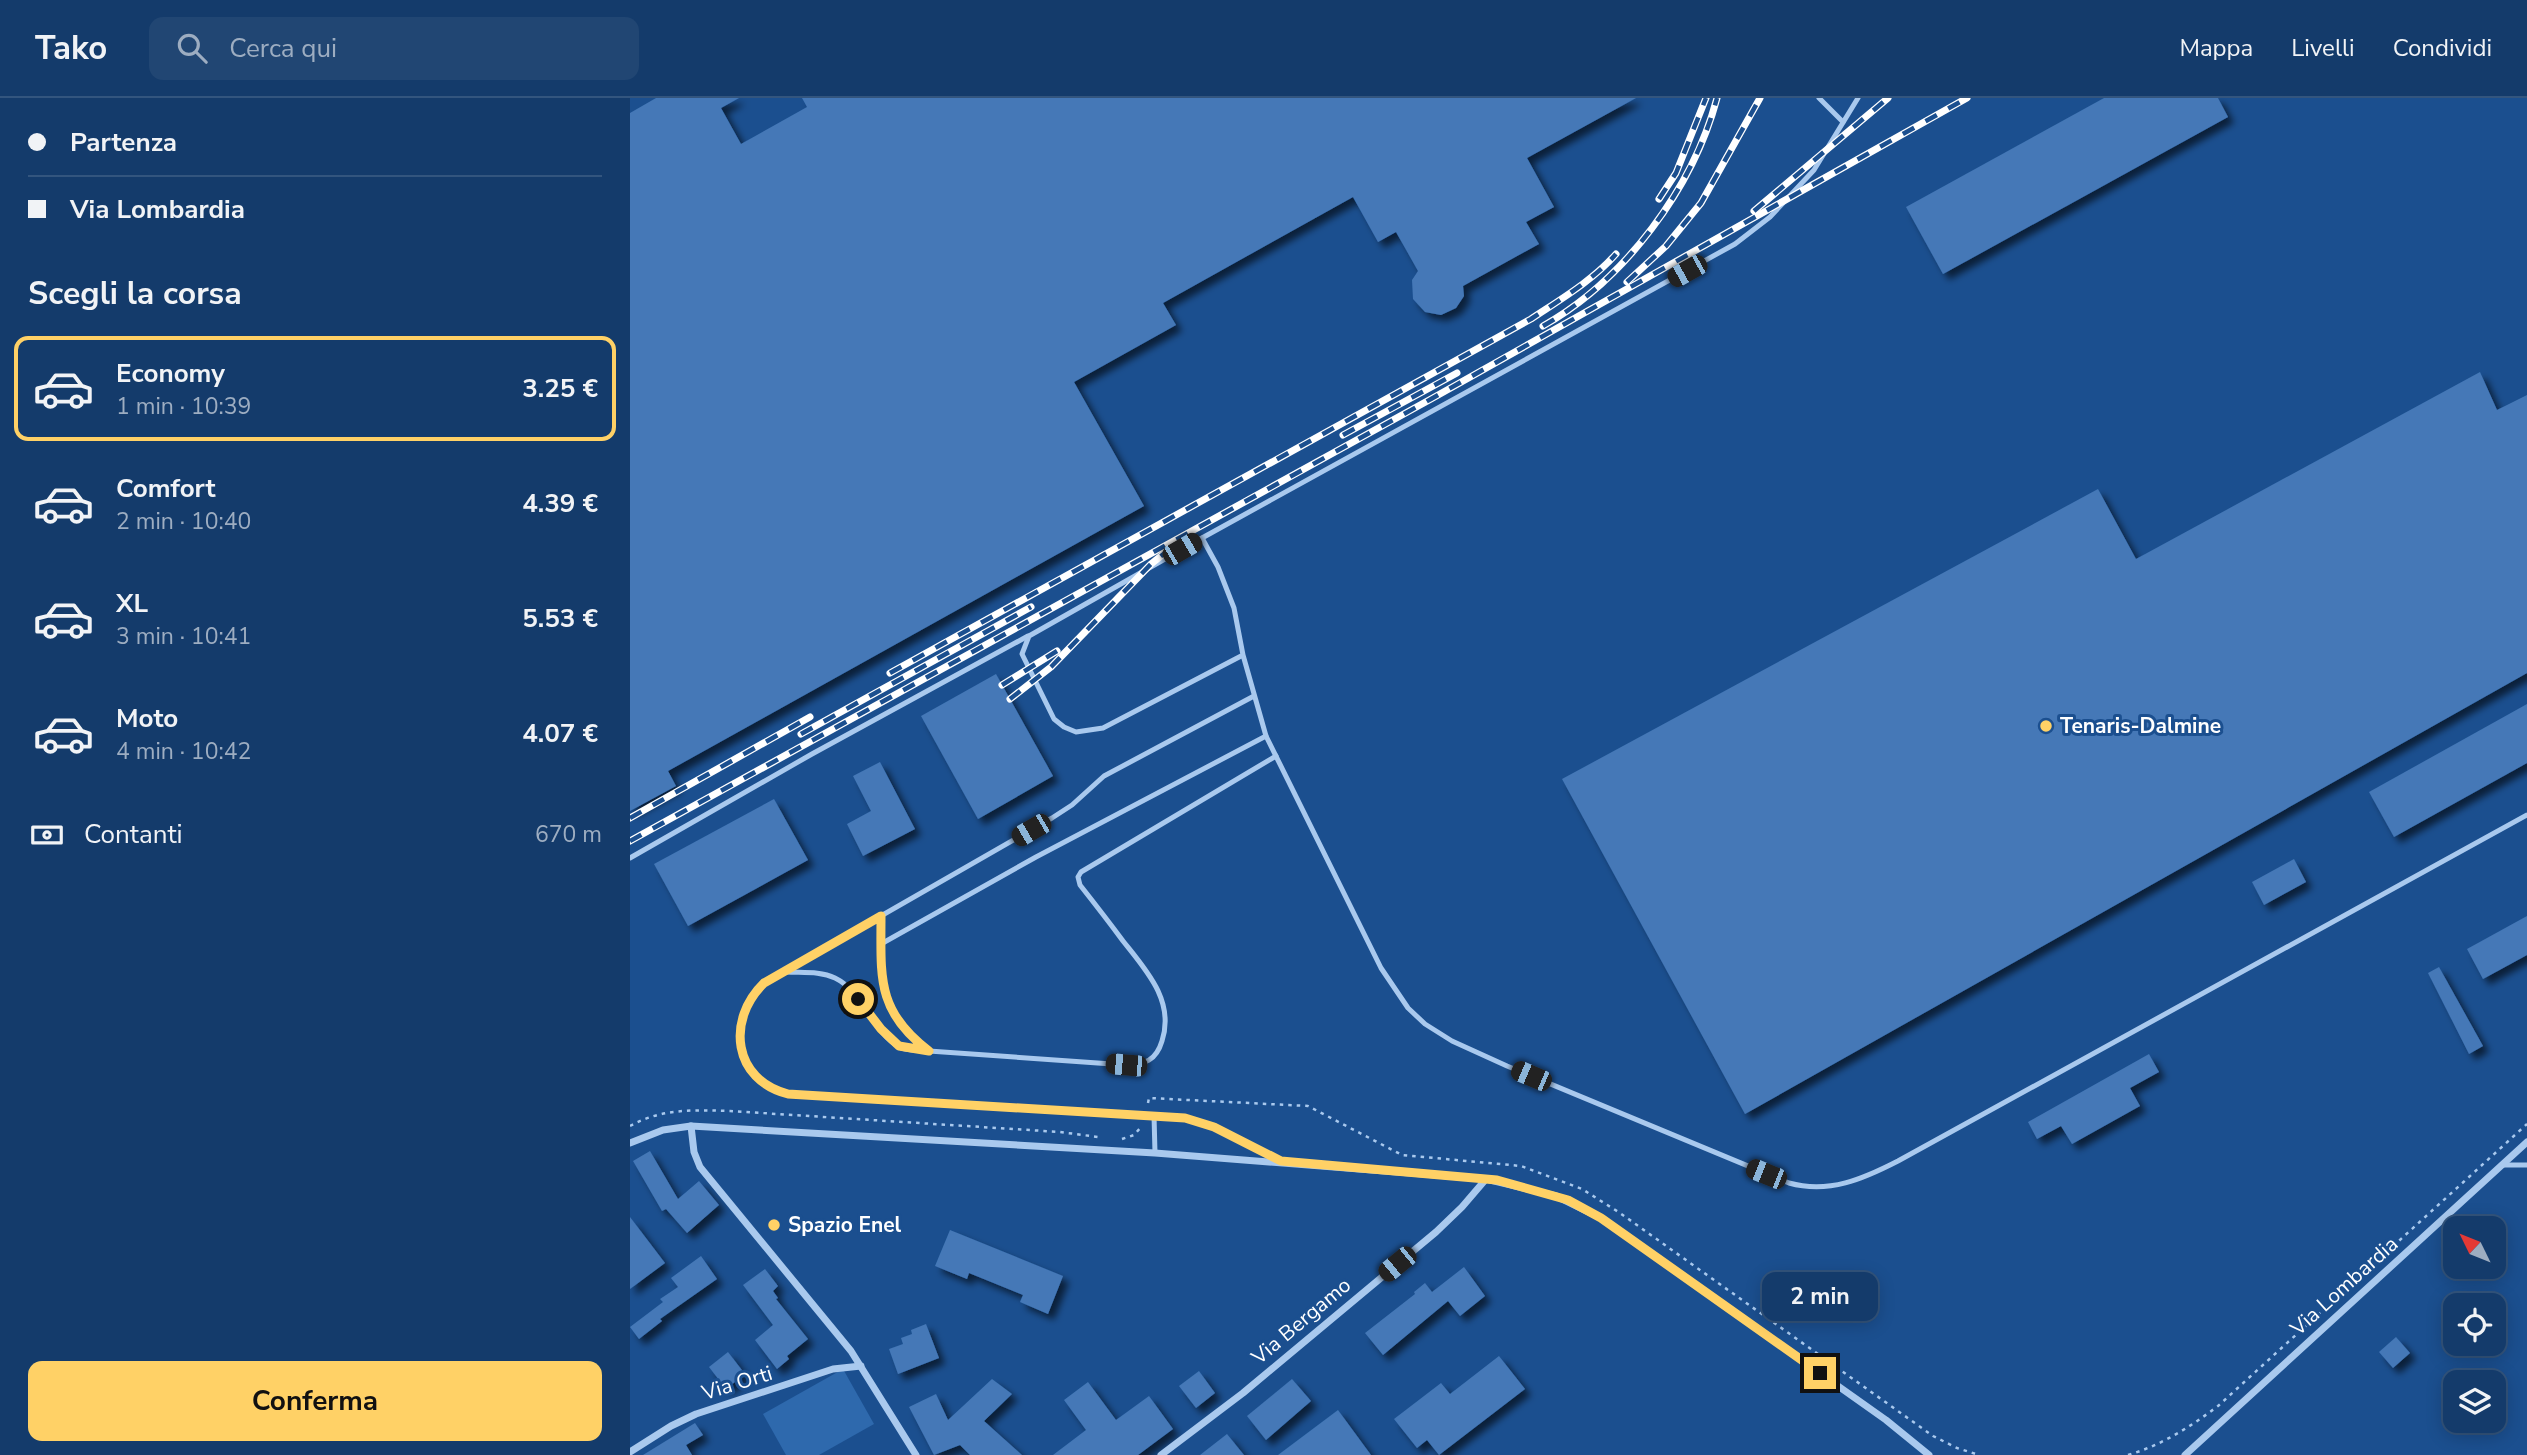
<!DOCTYPE html>
<html lang="it">
<meta charset="utf-8">
<style>
body{margin:0;font-family:"Nunito Sans",sans-serif;background:#214673;color:#f1f3f6;height:100vh;display:flex;flex-direction:column;font-size:26px;white-space:nowrap}
*{box-sizing:border-box;margin:0}
p{font-size:23px;color:#9dadc1}
.icon{flex:none;width:38px;height:38px;fill:none;stroke:currentColor;stroke-width:2;stroke-linecap:round;stroke-linejoin:round}
.map{position:relative;flex:1;overflow:hidden}
.panel{display:flex;flex-direction:column;background:#143b6b;width:630px}
.panel>*{flex:none}
.banner{display:grid;align-content:center;height:154px;padding:0 28px;background:#143b6b}
.needle{width:46px;rotate:313deg}
.controls{position:absolute;left:1813px;top:1118px;display:grid;gap:14px}
.controls a{display:grid;place-items:center;width:63px;height:63px;border-radius:14px;background:#143b6b;box-shadow:0 4px 18px #0003,0 0 0 2px #33557e;font-size:35px}
.end{position:absolute;width:32px;height:32px;margin:-16px;border:9px solid #ffd166;background:#111;box-shadow:0 0 0 4px #111}
.from{border-radius:50%}
.bubble{position:absolute;height:49px;border-radius:14px;background:#143b6b;box-shadow:0 4px 18px #0003,0 0 0 2px #33557e;font-size:23px;font-weight:700;line-height:49px;text-align:center}
.car{position:absolute;width:21px;height:42px;margin:-21px -10px;border-radius:9px;box-shadow:0 0 5px 2px #0007;background:linear-gradient(#222 24%,#8ab4d8 0 40%,#222 0 76%,#8ab4d8 0 86%,#222 0)}
.banner b{display:flex;align-items:center;gap:24px;height:66px;font-size:26px}
.banner b+b{border-top:2px solid #33557e}
.banner i{width:18px;height:18px;background:#f1f3f6}
ul{padding:0;list-style:none}
li{display:flex;align-items:center;gap:21px;height:105px;margin:0 14px 10px;padding:0 14px;border:4px solid transparent;border-radius:14px}
li div{flex:1}
li b{display:block;font-size:26px}
li em{font-style:normal;font-weight:700}
li.on{border-color:#ffd166}
li>.icon{width:63px;height:63px;stroke-width:1.5}
h2{padding:0 28px;font-size:32px;line-height:84px}
.pay{display:flex;align-items:center;gap:18px;height:77px;padding:0 28px;font-size:26px}
.pay p{margin-inline-start:auto}
.button{display:flex;gap:14px;margin-top:auto;padding:14px 28px}
.button a{flex:1;height:80px;border-radius:14px;background:#ffd166;color:#111;font-size:28px;font-weight:700;line-height:80px;text-align:center}
header{display:flex;align-items:center;gap:42px;box-sizing:border-box;height:98px;padding:0 35px;background:#143b6b;border-bottom:2px solid #33557e}
header strong{font-size:33px}
nav{display:flex;gap:38px;margin-inline-start:auto;font-size:24px}
.search{width:490px;height:63px;background:#214673;display:flex;align-items:center;gap:18px;box-sizing:border-box;padding:0 24px;border-radius:14px;color:#9dadc1;font-size:26px}
main{display:flex;flex:1;min-height:0}
.map>svg:first-child{display:block}
.green{fill:#2e69ad}
.building{fill:#4478b7;filter:url(#shadow)}
.lines{fill:none;stroke-linecap:round;stroke-linejoin:round}
.path{stroke:#a9c9ee;stroke-width:2.5;stroke-dasharray:3.5 5;stroke-linecap:butt}
.service{stroke:#a9c9ee;stroke-width:5}
.minor{stroke:#a9c9ee;stroke-width:7}
.rail-casing{stroke:#fff;stroke-width:7}
.rail{stroke:#1b4f8f;stroke-width:4.5;stroke-dasharray:13;stroke-linecap:butt}
.route{stroke:#ffd166;stroke-width:9}
.poi-dot{fill:#ffd166;stroke:#1b4f8f;stroke-width:2.5}
.labels{text-anchor:middle;dominant-baseline:central;stroke-width:6;stroke-linejoin:round;paint-order:stroke}
.poi-label{font-size:21px;font-weight:bold;fill:#fff;stroke:#1b4f8f;text-anchor:start}
.street-label{font-size:21px;fill:#fff;stroke:#1b4f8f}
</style>
<header>
<strong>Tako</strong>
<div class="search"><svg class="icon" aria-label="search" viewBox="0 0 24 24"><circle cx="10" cy="10" r="6"/><path d="M15 15l6 6"/></svg>Cerca qui</div>
<nav><a>Mappa</a><a>Livelli</a><a>Condividi</a></nav>
</header>
<main>
<section class="panel">
<div class="banner">
<b><i class="from"></i>Partenza</b>
<b><i></i>Via Lombardia</b>
</div>
<h2>Scegli la corsa</h2>
<ul>
<li class="on"><svg class="icon" aria-label="car" viewBox="0 0 24 24"><path d="M5 17H2v-5l4-1 3-4h7l3 4 3 1v5h-3M9 17h6M6 11h13"/><circle cx="7" cy="17" r="2"/><circle cx="17" cy="17" r="2"/></svg><div><b>Economy</b><p>1 min · 10:39</p></div><em>3.25 €</em></li>
<li><svg class="icon" aria-label="car" viewBox="0 0 24 24"><path d="M5 17H2v-5l4-1 3-4h7l3 4 3 1v5h-3M9 17h6M6 11h13"/><circle cx="7" cy="17" r="2"/><circle cx="17" cy="17" r="2"/></svg><div><b>Comfort</b><p>2 min · 10:40</p></div><em>4.39 €</em></li>
<li><svg class="icon" aria-label="car" viewBox="0 0 24 24"><path d="M5 17H2v-5l4-1 3-4h7l3 4 3 1v5h-3M9 17h6M6 11h13"/><circle cx="7" cy="17" r="2"/><circle cx="17" cy="17" r="2"/></svg><div><b>XL</b><p>3 min · 10:41</p></div><em>5.53 €</em></li>
<li><svg class="icon" aria-label="car" viewBox="0 0 24 24"><path d="M5 17H2v-5l4-1 3-4h7l3 4 3 1v5h-3M9 17h6M6 11h13"/><circle cx="7" cy="17" r="2"/><circle cx="17" cy="17" r="2"/></svg><div><b>Moto</b><p>4 min · 10:42</p></div><em>4.07 €</em></li>
</ul>
<div class="pay"><svg class="icon" aria-label="cash" viewBox="0 0 24 24"><path d="M3 7h18v10H3z"/><circle cx="12" cy="12" r="2"/></svg>Contanti<p>670 m</p></div>
<div class="button"><a>Conferma</a></div>
</section>
<div class="map">
<svg width="1897" height="1357" viewBox="0 0 1897 1357">
<defs>
<filter id="shadow"><feDropShadow dx="6" dy="6" stdDeviation="3.5" flood-color="#0009"/></filter>
</defs>
<rect width="100%" height="100%" fill="#1b4f8f"/>
<!-- green -->
<polygon class="green" points="213,1271 244,1326 189,1357 156,1357 133,1316"/>
<!-- building -->
<g class="building">
<polygon points="26,0 109,0 91,10 111,46 177,9 172,0 1006,0 897,60 924,109 896,124 909,146 833,188 834,198 826,210 811,217 795,214 783,201 782,182 788,173 766,134 748,144 723,99 533,205 546,227 444,284 514,408 38,673 46,688 0,713 0,15"/>
<polygon points="1474,0 1588,0 1598,19 1313,176 1276,109"/>
<polygon points="1850,274 1867,312 1897,297 1897,575 1115,1016 932,681 1468,391 1506,461"/>
<polygon points="366,576 423,678 348,721 291,618"/>
<polygon points="1897,606 1897,665 1764,739 1739,694"/>
<polygon points="250,664 285,731 233,758 217,726 241,713 223,678"/>
<polygon points="144,701 178,762 58,828 24,766"/>
<polygon points="1664,761 1676,784 1634,807 1622,784"/>
<polygon points="1897,818 1897,857 1853,881 1837,851"/>
<polygon points="1809,869 1853,948 1839,956 1798,875"/>
<polygon points="1519,956 1529,974 1500,990 1510,1008 1442,1046 1431,1028 1407,1041 1398,1024"/>
<polygon points="20,1053 48,1101 69,1083 89,1107 57,1135 36,1111 32,1113 3,1063"/>
<polygon points="0,1119 35,1165 0,1191"/>
<polygon points="320,1132 433,1178 418,1216 390,1204 393,1197 339,1175 337,1181 305,1168"/>
<polygon points="71,1158 87,1181 30,1221 32,1223 9,1241 0,1229 33,1204 30,1201 48,1189 41,1180"/>
<polygon points="834,1169 855,1198 830,1218 818,1203 753,1257 735,1235 785,1196 784,1194 795,1185 802,1194"/>
<polygon points="135,1171 148,1188 143,1193 148,1200 146,1201 178,1241 157,1258 159,1261 147,1271 125,1242 143,1227 113,1187"/>
<polygon points="296,1226 309,1260 268,1276 259,1251 273,1246 271,1240 282,1236 281,1232"/>
<polygon points="1766,1239 1780,1255 1763,1270 1749,1254"/>
<polygon points="98,1254 115,1276 96,1291 79,1269"/>
<polygon points="869,1258 895,1291 809,1357 797,1342 787,1350 764,1321 811,1285 820,1296"/>
<polygon points="569,1273 585,1295 566,1310 549,1288"/>
<polygon points="362,1281 382,1296 354,1323 392,1357 340,1357 330,1347 304,1357 279,1309 306,1296 318,1322"/>
<polygon points="662,1281 681,1303 636,1342 617,1318"/>
<polygon points="458,1284 486,1322 519,1298 543,1331 508,1357 423,1357 456,1332 434,1302"/>
<polygon points="708,1312 741,1357 648,1357"/>
<polygon points="65,1325 73,1337 56,1347 62,1357 13,1357"/>
<polygon points="597,1336 614,1357 570,1357"/>
</g>
<g class="lines">
<!-- path -->
<g class="path">
<polyline points="518,1005 519,1000 678,1008 772,1057 891,1068 952,1091 990,1115 1303,1338 1327,1350 1349,1357"/>
<path d="M0,1028c32,-18 65,-16 100,-15l330,21 38,5"/>
<polyline points="492,1041 504,1037 512,1028"/>
<path d="M1498,1357c34,-10 62,-28 90,-49l309,-282"/>
</g>
<!-- service -->
<g class="service">
<polyline points="1189,0 1213,24"/>
<polyline points="572,440 1105,146 1140,119 1184,72 1228,0"/>
<path d="M613,557l-140,73 -27,4 -12,-5 -10,-8 -32,-65 7,-18 173,-98 16,29 16,41 9,47 23,81 115,232 27,40 17,16 27,17 55,25 282,117c40,11 74,-4 109,-22l629,-346"/>
<path d="M624,598l-150,80 -32,29 -20,13 -288,165c-38,37 -32,97 24,111l397,23 29,10 67,35"/>
<polyline points="0,760 182,656 398,538"/>
<path d="M251,818l1,67 5,18 14,25 28,25 197,14c19,-1 30,-4 36,-24 13,-40 -16,-71 -39,-100 -14,-19 -28,-37 -43,-56l-2,-8 3,-5 195,-116"/>
<polyline points="251,846 406,759 636,638"/>
<path d="M156,874c17,1 34,-1 49,6 29,14 37,54 64,69 8,4 19,3 28,4"/>
<polyline points="524,1017 525,1055"/>
<polyline points="1872,1067 1897,1067"/>
</g>
<!-- minor -->
<g class="minor">
<polyline points="61,1028 64,1054 70,1069 221,1253 286,1357"/>
<polyline points="0,1045 33,1032 61,1028 525,1055 856,1081 926,1098 971,1120 1256,1322 1299,1357"/>
<polyline points="0,1354 41,1328 66,1316 203,1271 231,1268"/>
<polyline points="531,1357 613,1295 806,1134 832,1109 856,1081"/>
<polyline points="1555,1357 1897,1044"/>
</g>
<defs>
<g id="rail">
<polyline points="1029,101 1046,75 1076,0"/>
<polyline points="1124,113 1258,0"/>
<polyline points="997,184 1036,148 1071,105 1130,0"/>
<path d="M913,228c82,-46 150,-138 174,-228"/>
<polyline points="713,337 827,275"/>
<path d="M260,575l641,-354c30,-20 61,-38 85,-65"/>
<polyline points="372,587 427,553"/>
<polyline points="380,601 421,569 521,466 536,454"/>
<polyline points="171,636 401,509"/>
<polyline points="0,720 180,619"/>
<polyline points="0,743 801,301 1337,0"/>
</g>
</defs>
<!-- rail casing -->
<use href="#rail" class="rail-casing"/>
<!-- rail -->
<use href="#rail" class="rail"/>
</g>
<g class="lines">
<!-- route -->
<path class="route" d="M228,901l23,30 18,17 30,5c-53,-40 -48,-74 -48,-135l-117,67c-38,37 -31,97 24,111l397,24 29,9 67,34 216,19 71,20 33,18 219,155"/>
</g>
<!-- markers -->
<g class="poi-dot">
<circle cx="1416" cy="628" r="7"/>
<circle cx="144" cy="1127" r="7"/>
</g>
<g class="labels">
<!-- poi labels -->
<g class="poi-label">
<text x="1430" y="628">Tenaris-Dalmine</text>
<text x="158" y="1127">Spazio Enel</text>
</g>
<!-- street labels -->
<g class="street-label">
<text transform="translate(1714 1188) rotate(-42)">Via Lombardia</text>
<text transform="translate(671 1223) rotate(-40)">Via Bergamo</text>
<text transform="translate(107 1285) rotate(-17)">Via Orti</text>
</g>
</g>
</svg>
<div class="controls">
<a><svg class="needle" viewBox="-14 -14 28 28"><path d="M0-13l5 13h-10z" fill="#e53935"/><path d="M0 13l5-13h-10z" fill="#9dadc1"/></svg></a>
<a><svg class="icon" aria-label="locate" viewBox="0 0 24 24"><circle cx="12" cy="12" r="6"/><path d="M12 2v4M12 18v4M2 12h4M18 12h4"/></svg></a>
<a><svg class="icon" aria-label="layers" viewBox="0 0 24 24"><path d="M12 4l9 5-9 5-9-5zM3 14l9 5 9-5"/></svg></a>
</div>
<i class="end from" style="left:228px;top:901px"></i>
<i class="end" style="left:1190px;top:1275px"></i>
<div class="bubble" style="left:1132px;top:1174px;width:116px">2 min</div>
<i class="car" style="left:1057px;top:173px;rotate:241deg"></i>
<i class="car" style="left:552px;top:451px;rotate:60deg"></i>
<i class="car" style="left:401px;top:732px;rotate:240deg"></i>
<i class="car" style="left:496px;top:967px;rotate:275deg"></i>
<i class="car" style="left:901px;top:978px;rotate:293deg"></i>
<i class="car" style="left:1136px;top:1076px;rotate:292deg"></i>
<i class="car" style="left:767px;top:1166px;rotate:231deg"></i>
</div>
</main>
